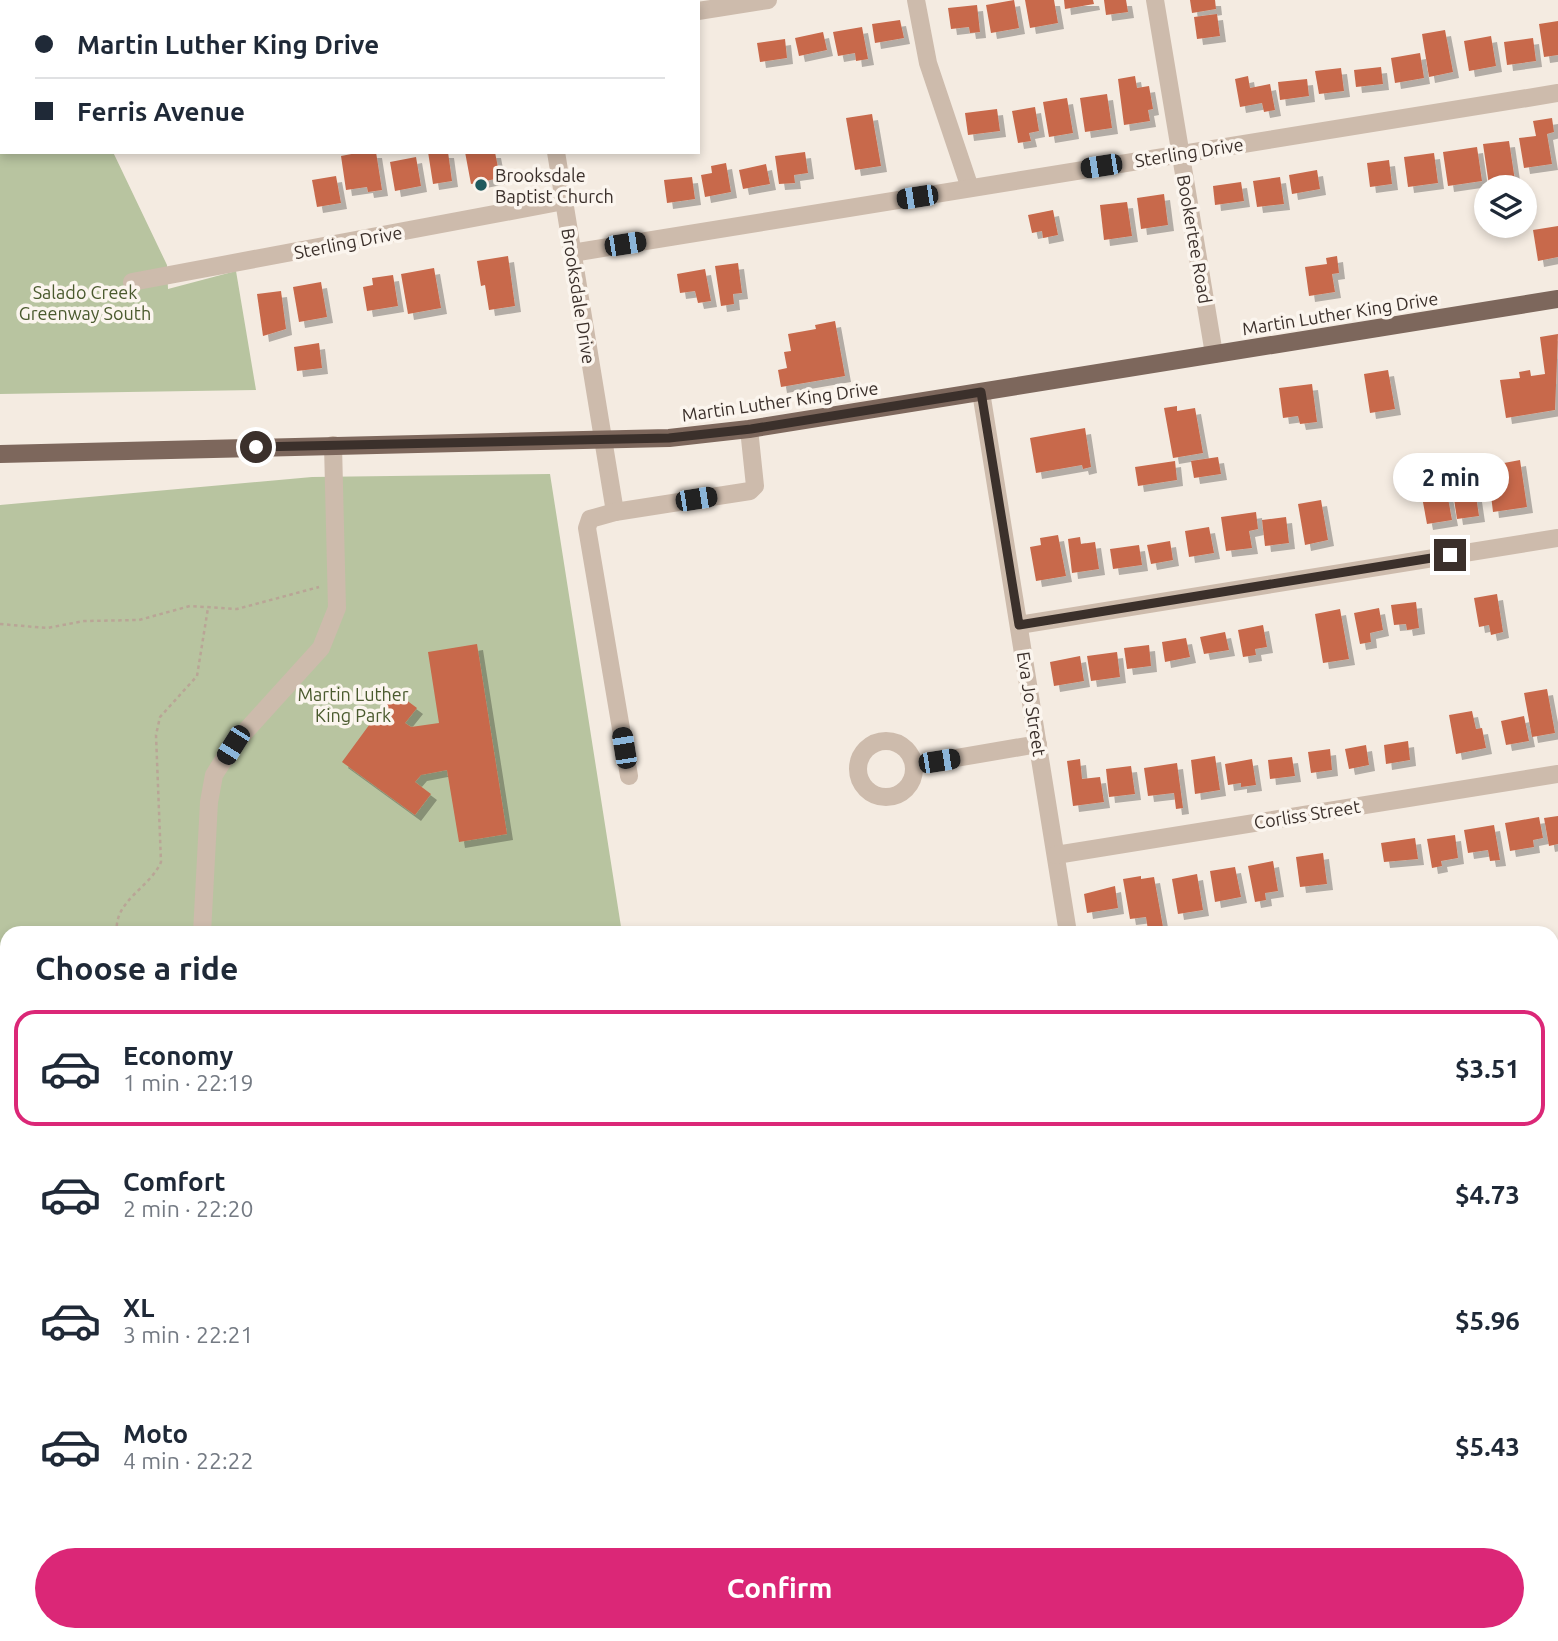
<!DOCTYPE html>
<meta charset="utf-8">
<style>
body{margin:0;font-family:Ubuntu,sans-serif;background:#f6f6f7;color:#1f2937;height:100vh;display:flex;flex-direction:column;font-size:26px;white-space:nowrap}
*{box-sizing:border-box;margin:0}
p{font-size:23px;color:#747a83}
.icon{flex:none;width:38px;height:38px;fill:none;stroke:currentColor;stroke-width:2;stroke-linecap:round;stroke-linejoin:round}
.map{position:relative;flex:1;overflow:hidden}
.panel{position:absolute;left:0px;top:926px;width:1559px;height:716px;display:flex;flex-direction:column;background:#fff;border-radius:21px 21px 0 0;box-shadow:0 4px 10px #0003}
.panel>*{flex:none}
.guide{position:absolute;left:0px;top:0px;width:700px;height:154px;box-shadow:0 4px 10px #0003;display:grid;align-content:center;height:154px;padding:0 35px;background:#fff}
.tools{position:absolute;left:1474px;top:175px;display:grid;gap:14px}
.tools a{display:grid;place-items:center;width:63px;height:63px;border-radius:50%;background:#fff;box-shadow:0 4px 10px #0003;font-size:35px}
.end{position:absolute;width:32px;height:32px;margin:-16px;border:9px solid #3b302b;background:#fff;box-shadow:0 0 0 4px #fff}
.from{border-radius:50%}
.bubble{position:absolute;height:49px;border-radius:24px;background:#fff;box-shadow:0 4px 10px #0003;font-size:23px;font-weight:700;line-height:49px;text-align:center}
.car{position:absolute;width:21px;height:42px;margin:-21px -10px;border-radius:9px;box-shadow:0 0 5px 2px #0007;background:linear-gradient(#222 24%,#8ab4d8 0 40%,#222 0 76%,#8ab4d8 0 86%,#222 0)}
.guide b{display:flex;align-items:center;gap:24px;height:66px;font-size:26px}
.guide b+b{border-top:2px solid #e0e1e3}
.guide i{width:18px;height:18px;background:#1f2937}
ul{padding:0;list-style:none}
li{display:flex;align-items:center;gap:21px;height:116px;margin:0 14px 10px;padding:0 21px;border:4px solid transparent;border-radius:21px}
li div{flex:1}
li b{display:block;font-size:26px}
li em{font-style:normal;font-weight:700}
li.selected{border-color:#db2777}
li>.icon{width:63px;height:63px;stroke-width:1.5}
h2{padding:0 35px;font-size:32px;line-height:84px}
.button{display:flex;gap:14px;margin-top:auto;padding:14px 35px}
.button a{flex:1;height:80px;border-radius:42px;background:#db2777;color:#fff;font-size:28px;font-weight:700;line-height:80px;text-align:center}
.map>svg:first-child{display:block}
.green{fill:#b8c4a0}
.water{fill:#7fb0b2}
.building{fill:#c8694b;filter:url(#shadow)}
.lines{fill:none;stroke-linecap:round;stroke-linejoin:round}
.path{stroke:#b9a596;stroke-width:2.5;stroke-dasharray:3.5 3.5;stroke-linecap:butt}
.minor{stroke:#cdbbac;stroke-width:18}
.major{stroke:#7d675c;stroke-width:18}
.route{stroke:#3b302b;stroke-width:9}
.poi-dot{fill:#1f5a5e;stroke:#fbf5ee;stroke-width:2.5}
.labels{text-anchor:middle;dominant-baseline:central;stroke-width:7;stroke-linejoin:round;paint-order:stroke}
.street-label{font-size:18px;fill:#3b302b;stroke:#fbf5ee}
.poi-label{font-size:18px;fill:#3b302b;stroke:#fbf5ee;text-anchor:start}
.park-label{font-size:18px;fill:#4a5a2e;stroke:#fbf5ee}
</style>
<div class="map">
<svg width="1558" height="1641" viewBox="0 0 1558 1641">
<defs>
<filter id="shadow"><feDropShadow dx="6" dy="6" stdDeviation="0" flood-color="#0004"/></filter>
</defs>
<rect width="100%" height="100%" fill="#f4ebe1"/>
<!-- green -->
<g class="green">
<polygon points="0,0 42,2 2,2 2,152 113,152 167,265 168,289 236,271 256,390 0,394"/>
<polygon points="550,474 622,933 7,933 7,1634 1552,1634 1552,1096 1558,1096 1558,1641 0,1641 0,505 312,477"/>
</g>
<!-- water -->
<g class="water">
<polygon points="1552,1153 1558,1153 1558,1193 1552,1191"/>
<polygon points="7,1506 7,1568 0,1579 3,1514"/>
</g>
<!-- building -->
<g class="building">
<polygon points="1014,0 1019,28 991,33 986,5"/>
<polygon points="1025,0 1054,0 1058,23 1030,28"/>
<polygon points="1064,0 1093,0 1094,4 1065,9"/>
<polygon points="1104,0 1126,0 1128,12 1106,15"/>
<polygon points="1190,0 1215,0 1216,9 1192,13"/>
<polygon points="977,5 980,32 970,33 969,27 951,29 948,8"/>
<polygon points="1217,14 1220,36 1197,39 1194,17"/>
<polygon points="900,20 904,38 875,43 872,24"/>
<polygon points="1558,21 1558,55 1544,57 1539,24"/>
<polygon points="862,27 868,59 856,61 855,53 838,56 833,32"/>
<polygon points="1445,30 1453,72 1429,77 1422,34"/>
<polygon points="823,32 827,50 799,56 795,38"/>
<polygon points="1491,36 1496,66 1469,71 1464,41"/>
<polygon points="1533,38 1536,61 1507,65 1504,42"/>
<polygon points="785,39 787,58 760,62 757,43"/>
<polygon points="1420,53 1424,78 1395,83 1391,58"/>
<polygon points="1381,67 1383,84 1356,87 1354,70"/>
<polygon points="1341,68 1344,91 1319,94 1315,71"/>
<polygon points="1135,76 1137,88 1149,86 1153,109 1148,110 1150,121 1124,125 1118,79"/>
<polygon points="1248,76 1250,88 1270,84 1275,110 1264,112 1262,103 1240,107 1235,79"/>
<polygon points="1307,79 1309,96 1280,100 1278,82"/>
<polygon points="1107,94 1112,128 1085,132 1080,98"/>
<polygon points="1067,98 1073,133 1049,137 1043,102"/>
<polygon points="1035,107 1039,131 1029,133 1031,141 1018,143 1012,111"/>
<polygon points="997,109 1000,131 968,135 965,113"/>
<polygon points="872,114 881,166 855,170 846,118"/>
<polygon points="1552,118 1554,132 1547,134 1552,164 1524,168 1519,138 1536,136 1533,121"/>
<polygon points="1509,141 1515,181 1489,185 1483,144"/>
<polygon points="1477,147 1482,181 1448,186 1443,152"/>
<polygon points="362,152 376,152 382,190 368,192 367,187 346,190 341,156"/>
<polygon points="428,152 448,152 452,181 433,184"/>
<polygon points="465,152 495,152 500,178 471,184"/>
<polygon points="805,152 808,173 794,175 795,183 779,184 775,156"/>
<polygon points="1434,153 1438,183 1408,187 1404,157"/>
<polygon points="416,157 421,186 395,191 390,162"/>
<polygon points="1389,160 1392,184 1370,187 1367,163"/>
<polygon points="726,163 731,192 705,197 701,175 712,173 711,166"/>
<polygon points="766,164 770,184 743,189 739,170"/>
<polygon points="1317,170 1320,189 1292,194 1289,175"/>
<polygon points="336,176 341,203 317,207 312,180"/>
<polygon points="692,177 695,199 667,203 664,180"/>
<polygon points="1280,177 1284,204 1257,207 1253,181"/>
<polygon points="1241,182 1244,201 1215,205 1213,186"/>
<polygon points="1164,194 1168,225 1141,229 1137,198"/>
<polygon points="1127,202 1132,236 1104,240 1100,205"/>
<polygon points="1053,210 1058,235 1043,238 1042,231 1032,233 1028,215"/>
<polygon points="1558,226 1558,257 1538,261 1533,230"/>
<polygon points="508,256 515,306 489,310 485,285 481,286 477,261"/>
<polygon points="1337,256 1339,273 1332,274 1335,292 1309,296 1305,267 1327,264 1326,258"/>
<polygon points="738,263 742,293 733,294 734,304 721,306 715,266"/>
<polygon points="434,268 441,308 408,314 401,274"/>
<polygon points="705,269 711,301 698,303 695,291 680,293 677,274"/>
<polygon points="393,275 398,306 367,311 363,287 373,285 372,278"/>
<polygon points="321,282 327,317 299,322 293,287"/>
<polygon points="281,291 286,329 263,336 257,294"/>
<polygon points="835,321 845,376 781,387 778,370 787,368 784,352 791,351 788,334 816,329 815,325"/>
<polygon points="1558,334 1555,410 1506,418 1500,380 1520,378 1519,372 1530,370 1531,376 1545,374 1540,337"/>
<polygon points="319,343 322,368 297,371 294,347"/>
<polygon points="1388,370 1395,409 1370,413 1364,374"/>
<polygon points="1312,384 1317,422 1300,424 1298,416 1283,418 1279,388"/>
<polygon points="1177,406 1177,411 1195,408 1203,453 1173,458 1164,408"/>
<polygon points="1085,428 1091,467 1083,469 1082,465 1036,473 1030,438"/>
<polygon points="1218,457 1221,474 1194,478 1191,461"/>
<polygon points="1520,460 1527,507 1493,512 1489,478 1506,476 1504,463"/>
<polygon points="1175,461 1177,480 1138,486 1135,467"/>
<polygon points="1473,476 1479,516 1457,519 1451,479"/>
<polygon points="1445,482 1452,520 1427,524 1420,486"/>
<polygon points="1321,500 1328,540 1305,545 1298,504"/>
<polygon points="1256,512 1258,529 1249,531 1252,548 1226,551 1221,517"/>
<polygon points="1286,517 1289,543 1265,546 1262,520"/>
<polygon points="1209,527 1214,553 1189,557 1185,531"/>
<polygon points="1058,535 1066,576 1036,581 1030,547 1041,545 1040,538"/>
<polygon points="1080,537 1081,544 1095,542 1099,569 1072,573 1068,539"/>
<polygon points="1170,541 1173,560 1151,564 1147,545"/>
<polygon points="1139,545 1142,565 1113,569 1110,549"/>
<polygon points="1497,594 1503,632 1491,635 1489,625 1479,627 1474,598"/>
<polygon points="1416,602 1419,628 1407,630 1406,624 1394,625 1391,605"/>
<polygon points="1379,608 1383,630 1370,633 1371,642 1360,644 1354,613"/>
<polygon points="1340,609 1349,659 1323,663 1315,614"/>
<polygon points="1263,625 1267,647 1255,649 1256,655 1243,657 1238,630"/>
<polygon points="1225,632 1229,650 1204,654 1200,637"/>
<polygon points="1186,638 1190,657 1165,662 1162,642"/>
<polygon points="477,644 507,834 459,842 447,770 421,775 415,782 431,794 415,815 342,762 394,691 417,708 405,723 411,727 439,723 428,652"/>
<polygon points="1149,645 1151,666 1127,669 1124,648"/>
<polygon points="1117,652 1120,677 1091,681 1087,656"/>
<polygon points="1080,656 1084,681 1054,686 1050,662"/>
<polygon points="1547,689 1555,733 1532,737 1524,693"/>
<polygon points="1472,711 1476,729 1482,728 1486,748 1456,754 1449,715"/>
<polygon points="1524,716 1529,741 1506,745 1501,721"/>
<polygon points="1408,741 1410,760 1386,764 1384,745"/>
<polygon points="1366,745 1369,765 1349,769 1345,749"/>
<polygon points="1330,749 1332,770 1311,773 1308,752"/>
<polygon points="1215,756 1220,790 1195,794 1191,760"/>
<polygon points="1292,757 1295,776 1270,779 1268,760"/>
<polygon points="1080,759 1082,779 1100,777 1104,802 1073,806 1067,761"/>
<polygon points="1252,759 1256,785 1241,787 1241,783 1228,785 1225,764"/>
<polygon points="1177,763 1183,808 1176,809 1174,793 1148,796 1144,768"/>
<polygon points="1131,766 1135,794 1109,797 1106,769"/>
<polygon points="1558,816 1558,844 1549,846 1544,818"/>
<polygon points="1539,817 1543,838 1533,840 1534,847 1510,851 1505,823"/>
<polygon points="1494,825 1500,860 1490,861 1488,850 1468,853 1464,830"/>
<polygon points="1455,835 1458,858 1441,861 1442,866 1432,868 1427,839"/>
<polygon points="1415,838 1418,859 1384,862 1381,843"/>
<polygon points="1323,853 1327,884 1300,887 1296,857"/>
<polygon points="1273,861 1278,891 1265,893 1266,900 1255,902 1248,866"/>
<polygon points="1235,867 1241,897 1215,902 1210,871"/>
<polygon points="1197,874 1203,910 1178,914 1172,879"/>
<polygon points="1141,876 1141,879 1154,877 1163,927 1148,930 1146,917 1130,919 1123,879"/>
<polygon points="1115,886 1118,908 1087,913 1084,894"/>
<rect x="1552" y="1048" width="6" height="22"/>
</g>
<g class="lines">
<!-- path -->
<g class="path">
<polyline points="0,624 47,628 84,621 139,620 190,606 237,609 319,587"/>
<path d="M117,933c-4,-32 33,-45 44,-71l-5,-127 4,-18 37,-41 11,-68"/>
<polyline points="162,933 163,929 187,929"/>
<polyline points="0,1027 7,1027"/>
<polyline points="1552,1287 1558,1289"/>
</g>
<!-- minor -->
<g class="minor">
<polyline points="530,0 531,2"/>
<polyline points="916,0 928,63 970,188"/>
<polyline points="1155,0 1214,354"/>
<polyline points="280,1 283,0"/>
<polyline points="698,11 768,0"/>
<polyline points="556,152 615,512"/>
<polyline points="572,253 1558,93"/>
<polyline points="132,282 564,201"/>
<polyline points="981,392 1068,933"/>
<polyline points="1019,625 1558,538"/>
<circle cx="886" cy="769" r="28"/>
<polyline points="915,765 1038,744"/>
<polyline points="629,776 587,528 590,519 615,512 750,491 755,486 749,429"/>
<polyline points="1056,855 1558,774"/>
<polyline points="202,933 209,802 214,775 233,745 321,648 337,608 333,445"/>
<polyline points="1552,1011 1558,1010"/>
<polyline points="0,1077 7,1077"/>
<polyline points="777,1634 778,1641"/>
</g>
<!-- major -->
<polyline class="major" points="0,454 669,438 749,429 1558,299"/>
</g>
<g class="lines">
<!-- route -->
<polyline class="route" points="256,447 669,438 751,429 981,392 1019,625 1450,555"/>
</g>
<!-- markers -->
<circle class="poi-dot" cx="481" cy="185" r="7"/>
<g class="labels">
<!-- street labels -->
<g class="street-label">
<text transform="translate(1189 152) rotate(-9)">Sterling Drive</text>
<text transform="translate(1195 239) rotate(80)">Bookertee Road</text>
<text transform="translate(348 242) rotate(-11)">Sterling Drive</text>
<text transform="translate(579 296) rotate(81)">Brooksdale Drive</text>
<text transform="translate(1340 313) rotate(-9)">Martin Luther King Drive</text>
<text transform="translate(780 401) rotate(-8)">Martin Luther King Drive</text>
<text transform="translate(1032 704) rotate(81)">Eva Jo Street</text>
<text transform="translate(1307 814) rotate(-9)">Corliss Street</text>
</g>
<!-- poi labels -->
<g class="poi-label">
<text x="495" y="175">Brooksdale<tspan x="495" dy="21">Baptist Church</tspan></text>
</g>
<!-- park labels -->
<g class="park-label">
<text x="85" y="292">Salado Creek<tspan x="85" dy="21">Greenway South</tspan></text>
<text x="353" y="694">Martin Luther<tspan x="353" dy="21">King Park</tspan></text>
</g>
</g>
</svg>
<div class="tools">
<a><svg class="icon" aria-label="layers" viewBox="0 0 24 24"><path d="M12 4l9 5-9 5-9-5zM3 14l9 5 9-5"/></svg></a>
</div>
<i class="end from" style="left:256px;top:447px"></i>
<i class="end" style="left:1450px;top:555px"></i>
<div class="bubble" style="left:1393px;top:453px;width:116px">2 min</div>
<i class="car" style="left:1101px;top:166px;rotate:261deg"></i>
<i class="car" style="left:917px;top:197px;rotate:261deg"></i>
<i class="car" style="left:625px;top:244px;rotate:81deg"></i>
<i class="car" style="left:696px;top:499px;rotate:81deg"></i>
<i class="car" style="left:233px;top:745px;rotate:212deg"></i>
<i class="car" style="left:624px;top:748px;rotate:351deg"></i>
<i class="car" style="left:939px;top:761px;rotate:81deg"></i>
<div class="guide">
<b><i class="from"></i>Martin Luther King Drive</b>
<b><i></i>Ferris Avenue</b>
</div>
<section class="panel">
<h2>Choose a ride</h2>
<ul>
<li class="selected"><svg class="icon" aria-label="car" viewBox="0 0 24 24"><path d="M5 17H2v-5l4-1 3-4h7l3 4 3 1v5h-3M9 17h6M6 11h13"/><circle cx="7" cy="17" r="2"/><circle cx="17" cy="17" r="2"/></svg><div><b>Economy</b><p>1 min · 22:19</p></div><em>$3.51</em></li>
<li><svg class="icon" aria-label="car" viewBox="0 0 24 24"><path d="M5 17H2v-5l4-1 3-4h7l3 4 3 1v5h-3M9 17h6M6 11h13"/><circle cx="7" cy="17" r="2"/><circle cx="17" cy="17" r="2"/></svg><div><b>Comfort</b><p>2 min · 22:20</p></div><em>$4.73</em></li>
<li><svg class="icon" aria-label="car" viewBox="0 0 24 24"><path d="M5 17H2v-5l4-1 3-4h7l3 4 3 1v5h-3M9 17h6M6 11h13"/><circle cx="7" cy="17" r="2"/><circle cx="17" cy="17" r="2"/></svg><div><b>XL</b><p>3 min · 22:21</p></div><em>$5.96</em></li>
<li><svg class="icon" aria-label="car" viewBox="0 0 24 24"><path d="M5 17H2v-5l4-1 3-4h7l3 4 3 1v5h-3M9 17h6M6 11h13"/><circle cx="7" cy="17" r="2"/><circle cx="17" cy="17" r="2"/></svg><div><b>Moto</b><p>4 min · 22:22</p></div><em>$5.43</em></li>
</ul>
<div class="button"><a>Confirm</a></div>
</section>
</div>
